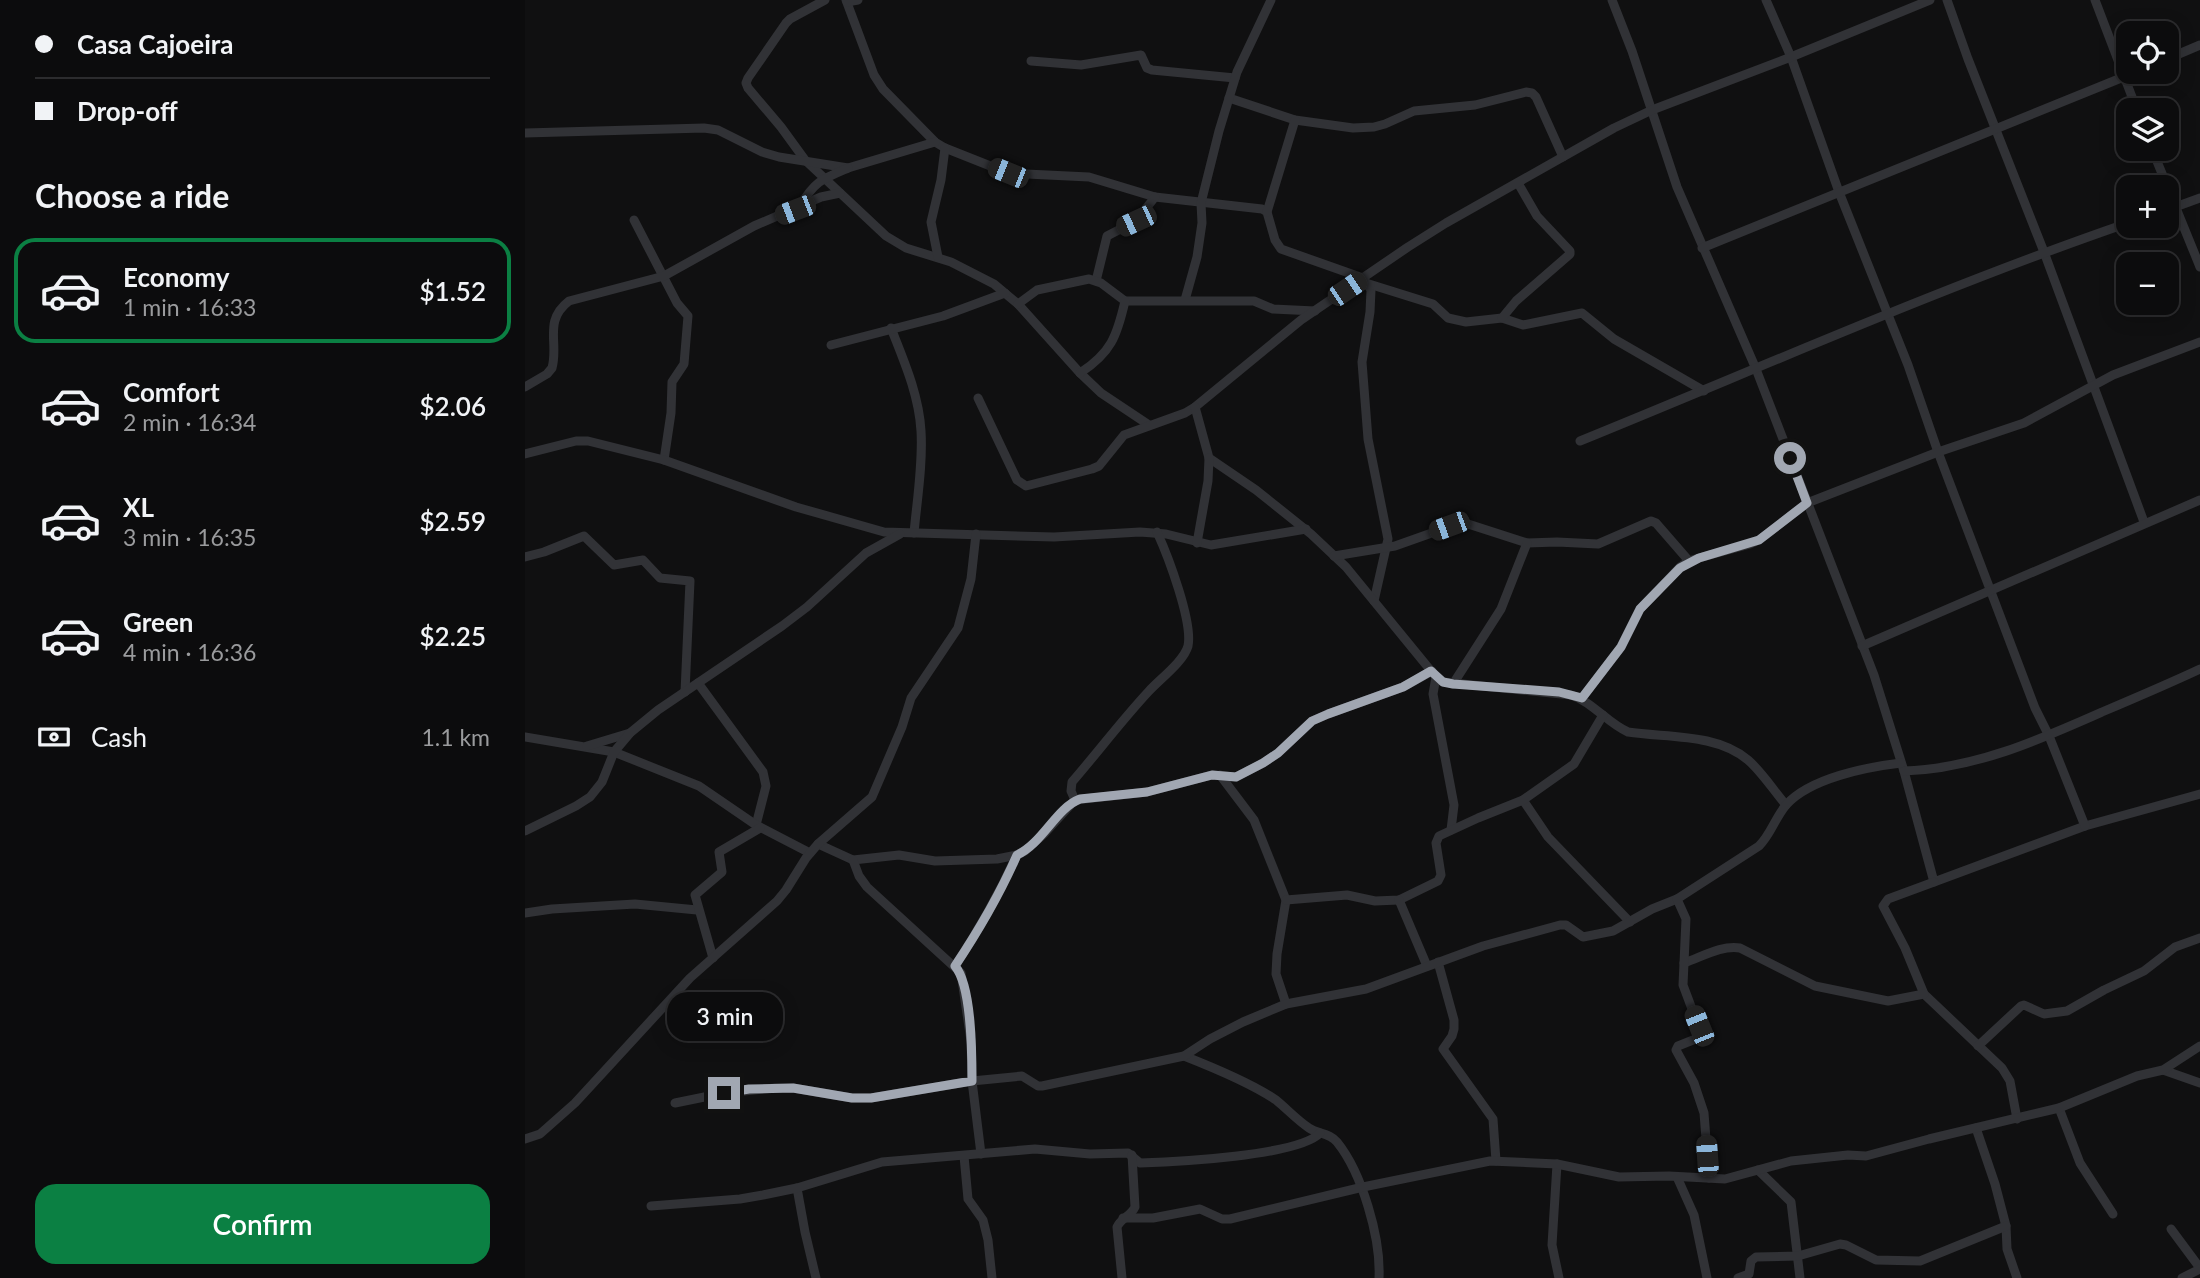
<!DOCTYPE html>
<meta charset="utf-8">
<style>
body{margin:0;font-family:Lato,sans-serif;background:#151516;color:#f1f3f6;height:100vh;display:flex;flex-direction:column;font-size:26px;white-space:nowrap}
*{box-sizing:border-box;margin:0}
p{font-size:23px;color:#9a9b9d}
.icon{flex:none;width:38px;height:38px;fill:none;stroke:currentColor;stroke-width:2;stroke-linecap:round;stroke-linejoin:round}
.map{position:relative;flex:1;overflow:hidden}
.details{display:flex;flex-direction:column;background:#0c0c0d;width:525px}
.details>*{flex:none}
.hud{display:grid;align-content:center;height:154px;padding:0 35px;background:#0c0c0d}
.buttons{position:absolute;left:1591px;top:21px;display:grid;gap:14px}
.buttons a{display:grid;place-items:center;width:63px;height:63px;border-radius:14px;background:#0c0c0d;box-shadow:0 4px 18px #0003,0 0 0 2px #2c2c2e;font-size:35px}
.end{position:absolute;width:32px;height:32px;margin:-16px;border:9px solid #a1a7b2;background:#111;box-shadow:0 0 0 4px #111}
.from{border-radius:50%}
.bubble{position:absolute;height:49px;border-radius:21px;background:#0c0c0d;box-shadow:0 4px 18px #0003,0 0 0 2px #2c2c2e;font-size:23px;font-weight:600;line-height:49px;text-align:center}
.car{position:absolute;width:21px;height:42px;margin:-21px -10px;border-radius:9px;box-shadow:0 0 5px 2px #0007;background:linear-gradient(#222 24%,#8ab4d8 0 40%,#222 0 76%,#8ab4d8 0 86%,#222 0)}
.hud b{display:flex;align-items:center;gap:24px;height:66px;font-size:26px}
.hud b+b{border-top:2px solid #2c2c2e}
.hud i{width:18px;height:18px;background:#f1f3f6}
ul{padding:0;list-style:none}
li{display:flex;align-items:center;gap:21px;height:105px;margin:0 14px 10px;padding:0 21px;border:4px solid transparent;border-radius:21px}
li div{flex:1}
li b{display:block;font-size:26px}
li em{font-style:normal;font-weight:600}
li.selected{border-color:#0b8043}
li>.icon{width:63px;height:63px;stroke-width:1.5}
h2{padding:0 35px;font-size:32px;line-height:84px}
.pay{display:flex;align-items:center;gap:18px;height:77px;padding:0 35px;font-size:26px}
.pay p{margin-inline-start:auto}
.cta{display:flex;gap:14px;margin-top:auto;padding:14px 35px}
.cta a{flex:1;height:80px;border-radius:21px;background:#0b8043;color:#fff;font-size:28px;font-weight:600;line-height:80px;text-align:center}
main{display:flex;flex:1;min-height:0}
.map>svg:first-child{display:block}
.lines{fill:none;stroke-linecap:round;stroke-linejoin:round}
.street{stroke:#313236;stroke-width:9}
.route{stroke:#a1a7b2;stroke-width:9}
</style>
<main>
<section class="details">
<div class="hud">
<b><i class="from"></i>Casa Cajoeira</b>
<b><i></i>Drop-off</b>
</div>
<h2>Choose a ride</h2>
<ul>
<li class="selected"><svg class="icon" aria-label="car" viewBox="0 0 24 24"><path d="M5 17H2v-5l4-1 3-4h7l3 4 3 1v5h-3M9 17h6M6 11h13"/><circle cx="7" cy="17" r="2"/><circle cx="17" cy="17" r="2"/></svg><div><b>Economy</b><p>1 min · 16:33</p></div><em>$1.52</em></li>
<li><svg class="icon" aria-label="car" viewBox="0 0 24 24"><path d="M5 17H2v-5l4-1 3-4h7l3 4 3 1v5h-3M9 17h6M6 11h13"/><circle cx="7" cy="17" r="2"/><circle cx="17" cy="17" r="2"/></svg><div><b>Comfort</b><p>2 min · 16:34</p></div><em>$2.06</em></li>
<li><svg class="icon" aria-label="car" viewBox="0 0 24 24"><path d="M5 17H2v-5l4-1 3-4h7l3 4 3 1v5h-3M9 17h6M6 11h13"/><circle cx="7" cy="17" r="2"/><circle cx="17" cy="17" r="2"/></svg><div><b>XL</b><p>3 min · 16:35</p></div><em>$2.59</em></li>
<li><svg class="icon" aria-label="car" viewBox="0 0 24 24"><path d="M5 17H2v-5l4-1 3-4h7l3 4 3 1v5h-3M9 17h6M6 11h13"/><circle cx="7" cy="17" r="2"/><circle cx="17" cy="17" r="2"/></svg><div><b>Green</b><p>4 min · 16:36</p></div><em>$2.25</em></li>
</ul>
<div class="pay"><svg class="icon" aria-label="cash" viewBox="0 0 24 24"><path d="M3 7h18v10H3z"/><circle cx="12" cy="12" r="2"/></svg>Cash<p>1.1 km</p></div>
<div class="cta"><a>Confirm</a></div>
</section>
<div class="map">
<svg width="1675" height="1278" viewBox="0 0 1675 1278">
<rect width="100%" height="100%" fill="#101011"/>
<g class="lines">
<!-- street -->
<g class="street">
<polyline points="300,0 265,19 261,23 223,78 221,83 223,88 256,127 280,160 361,236 381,248 426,262 469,284 493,304 555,373 576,393 624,425"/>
<polyline points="321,0 349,75 358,89 410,142 420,148 483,173 564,177 630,197 737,209 742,212 750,240 756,249 838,278 846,290 845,312 837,362 843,439 863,539 849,601"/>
<polyline points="1087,0 1107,51 1152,187 1231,369 1349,675 1379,771 1409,882 1560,826 1675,794"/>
<polyline points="1241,0 1266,57 1314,192 1383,365 1413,452 1510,708 1524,736 1560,826"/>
<polyline points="1422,0 1443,59 1519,252 1619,522"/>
<polyline points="1570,0 1612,110"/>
<polyline points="322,2 333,0"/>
<polyline points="1642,59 1675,45"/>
<polyline points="506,61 556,65 616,55 622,68 627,70 710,78"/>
<polyline points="704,98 770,120 828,128 849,127 860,124 889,111 950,105 1001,92 1007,93 1011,97 1038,157"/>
<polyline points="0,133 179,128 193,130 237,152 254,157 323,168 410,142"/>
<polyline points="1627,149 1675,267"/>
<path d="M275,206c15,-25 22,-27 48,-38"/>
<polyline points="1642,210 1675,198"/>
<polyline points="742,212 770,120"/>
<polyline points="109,220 152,303 163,316 159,364 147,382 146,413 139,460"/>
<polyline points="1177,248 1611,72"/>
<polyline points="413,257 406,222 416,180 420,148"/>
<polyline points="571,281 582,236 611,221 630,197"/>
<polyline points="844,284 908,304 923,318 941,322 977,318 998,325 1057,313 1089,339 1179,391"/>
<polyline points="660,300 672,257 677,223 676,203 694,131 712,72 746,0"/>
<polyline points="493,304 512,290 564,279 576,283 600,301 729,301 748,309 790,311"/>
<polyline points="977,318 991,301 1045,254 1045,251 1012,216 993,183"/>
<path d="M366,328c13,33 28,67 30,103 2,33 -4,69 -7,102"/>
<polyline points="306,345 418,316 480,293"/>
<path d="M555,373c31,-20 37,-37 45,-72"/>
<path d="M0,387l22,-13 5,-6c7,-25 -9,-47 17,-67l95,-25 90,-50 67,-29 19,-4"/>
<polyline points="453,398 492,480 501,486 567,469 574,466 599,435 660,413 670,407 776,320 883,247 921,223 1089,128 1127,110 1266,57 1405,0"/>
<path d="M670,407l14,51 47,32 55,44 35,33 90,110 7,5 128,13c22,7 36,28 57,37 39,6 88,1 120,28 14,12 26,31 38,45"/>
<path d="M1055,441c182,-74 362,-154 548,-218"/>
<polyline points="0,454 51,441 63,441 139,460 271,507 359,532 529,537 615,532 641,534 686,545 781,529"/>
<polyline points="672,543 683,481 684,458"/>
<polyline points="809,556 870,546 932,524 940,523 1002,543 1032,542 1073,544 1126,521 1131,523 1164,561"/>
<polyline points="0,557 19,552 59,536 89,565 118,560 135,578 165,581 160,692"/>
<polyline points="1337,646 1675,500"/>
<polyline points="911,677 908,694 929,805 926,830"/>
<polyline points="173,683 238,772 241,786 231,825"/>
<polyline points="928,684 976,609 1002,543"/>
<polyline points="1057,698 1096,647 1115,609 1155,567 1164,561 1174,558 1225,544 1234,540 1282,503 1413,452 1499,423 1588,375 1675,342"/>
<polyline points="0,737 89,752 174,786 231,825 285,853"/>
<polyline points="62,746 105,733"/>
<path d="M1379,771c70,-2 135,-31 198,-59 33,-14 66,-28 98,-43"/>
<polyline points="695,775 729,820 761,900 752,954 751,974 761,1004"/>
<path d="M550,800l-4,-9 1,-9c26,-30 50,-62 77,-91 11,-12 35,-30 39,-45 5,-24 -20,-90 -31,-114"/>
<polyline points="998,800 1023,837 1105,922"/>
<polyline points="0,831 51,806 65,797 77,782 89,752 105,733 133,710 257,626 282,607 341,553 375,534"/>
<polyline points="293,844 328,860 374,855 410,861 472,859 492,855 500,851 519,834 550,800 622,792 687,775 711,777 738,763 753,753 787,721 803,714 878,687 907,671"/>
<polyline points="328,860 334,876 342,887 436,973 446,1041 447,1081 456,1154"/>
<polyline points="1409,882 1363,899 1358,906 1380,948 1399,994 1477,1068 1485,1081 1492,1119"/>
<polyline points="761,900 822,895 850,901 874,900 913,881 916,875 911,843 914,836 953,818 998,800 1049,764 1078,715"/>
<polyline points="874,900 902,966"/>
<polyline points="0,913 27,909 110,904 172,910"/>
<polyline points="188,958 170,895 197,872 194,852 235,828"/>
<polyline points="913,962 929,1020 929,1029 927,1036 918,1049 968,1119 971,1161"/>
<path d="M1159,963c18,-6 37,-18 56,-15l75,38 73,15 36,-7"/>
<path d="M430,966c24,-36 44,-72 62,-111"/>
<polyline points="1453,1046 1496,1006 1499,1005 1519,1014 1542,1011 1579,990 1619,971 1650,947 1675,938"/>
<path d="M659,1056c28,11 67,27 92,44 11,9 21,20 33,28 9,6 21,5 28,14 25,31 44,96 42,136"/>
<polyline points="1638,1070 1675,1083"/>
<polyline points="150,1103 199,1093 250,1088 268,1088 327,1098 346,1098 447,1081 497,1076 513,1086 517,1086 659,1056 685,1039 718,1022 761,1004 841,989 958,946 1035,925 1041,925 1058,937 1088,931 1127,909 1152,899"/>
<polyline points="1534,1108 1555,1163 1588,1214"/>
<polyline points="1451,1128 1470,1184 1481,1226 1482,1249 1492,1278"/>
<polyline points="0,1139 15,1134 50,1103 165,978 252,901 261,890 281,858 293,844 347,797 377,727 386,698 433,628 446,579 451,534"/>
<polyline points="439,1156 443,1199 458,1220 463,1240 467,1278"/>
<polyline points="1032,1164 1027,1245 1034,1278"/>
<polyline points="1233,1170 1266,1202 1275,1278"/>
<polyline points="1152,1177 1169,1215 1182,1278"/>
<path d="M1184,1178l-5,-65 -10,-30 -18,-33 2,-4 20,-8 3,-5 -18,-48 3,-66 -9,-20 82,-53c12,-12 16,-28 27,-41 24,-27 81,-38 115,-42"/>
<polyline points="272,1188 280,1232 291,1278"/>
<path d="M126,1206l89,-7 23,-4 34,-7 85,-26 153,-13 55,5 38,-1 12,10c34,-1 159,-7 180,-30"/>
<polyline points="598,1218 628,1218 675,1209 697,1219 705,1219 838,1187 965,1161 1032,1164 1094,1177 1144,1176 1200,1179 1266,1161 1323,1155 1341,1156 1404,1139 1534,1108 1612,1076 1638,1070 1675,1046"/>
<polyline points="1646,1229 1675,1268"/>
<path d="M597,1278l-5,-51c4,-9 14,-11 18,-20l-3,-52"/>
<polyline points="1213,1278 1224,1274 1226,1261 1231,1257 1273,1256 1315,1244 1321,1245 1351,1260 1395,1261 1481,1226"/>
<polyline points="1657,1278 1675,1269"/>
</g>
</g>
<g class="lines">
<!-- route -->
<path class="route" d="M199,1093l25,-4 44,-1 59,10h19l101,-17c0,-27 0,-95 -17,-115 24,-36 45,-72 62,-111 26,-12 39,-47 63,-56l67,-7 65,-17 24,2 27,-14 15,-10 34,-32 16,-7 75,-27 28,-16 12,11 10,2 106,8 23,6 39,-51 19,-38 40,-41 19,-10 60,-18 48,-37 -17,-45"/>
</g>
</svg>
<div class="buttons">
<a><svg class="icon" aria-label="locate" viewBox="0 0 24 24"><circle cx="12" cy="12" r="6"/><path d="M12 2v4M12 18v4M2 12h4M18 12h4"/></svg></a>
<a><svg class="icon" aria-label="layers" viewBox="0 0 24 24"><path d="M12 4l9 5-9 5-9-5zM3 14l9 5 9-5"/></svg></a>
<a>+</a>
<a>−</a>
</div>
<i class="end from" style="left:1265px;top:458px"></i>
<i class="end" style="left:199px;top:1093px"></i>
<div class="bubble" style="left:142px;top:992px;width:116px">3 min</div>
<i class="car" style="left:483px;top:173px;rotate:292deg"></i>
<i class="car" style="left:270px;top:210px;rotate:249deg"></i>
<i class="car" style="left:611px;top:221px;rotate:245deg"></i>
<i class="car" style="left:822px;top:289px;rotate:56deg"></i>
<i class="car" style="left:924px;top:526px;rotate:250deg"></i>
<i class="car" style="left:1174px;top:1026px;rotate:338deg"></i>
<i class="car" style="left:1182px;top:1156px;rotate:356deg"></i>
</div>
</main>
